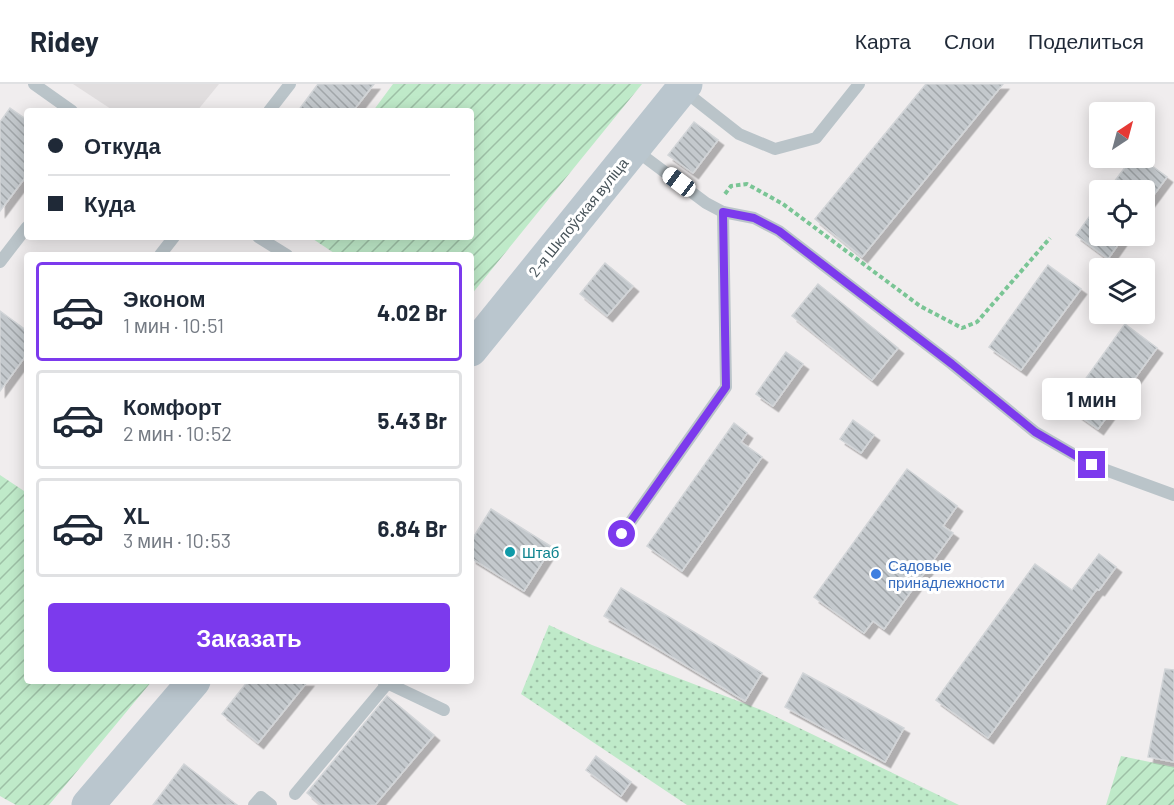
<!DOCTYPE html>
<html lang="ru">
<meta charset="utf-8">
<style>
body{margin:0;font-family:Barlow,sans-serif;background:#f2f2f3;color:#1f2937;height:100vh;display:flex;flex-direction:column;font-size:22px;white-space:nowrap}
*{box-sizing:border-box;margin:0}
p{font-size:20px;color:#747a83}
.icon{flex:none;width:33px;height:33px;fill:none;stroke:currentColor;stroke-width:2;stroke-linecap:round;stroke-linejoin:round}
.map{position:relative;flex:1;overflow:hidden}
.drawer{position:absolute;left:24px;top:168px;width:450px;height:432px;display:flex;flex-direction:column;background:#fff;border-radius:6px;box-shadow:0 3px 15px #0003}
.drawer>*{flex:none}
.hud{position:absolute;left:24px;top:24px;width:450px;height:132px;border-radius:6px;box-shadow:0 3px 15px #0003;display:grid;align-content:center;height:132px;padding:0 24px;background:#fff}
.needle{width:39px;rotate:36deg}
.tools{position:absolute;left:1089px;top:18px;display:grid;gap:12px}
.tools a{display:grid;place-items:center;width:66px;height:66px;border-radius:6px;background:#fff;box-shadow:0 3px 15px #0003;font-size:30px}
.end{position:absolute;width:27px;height:27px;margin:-14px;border:8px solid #7c3aed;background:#fff;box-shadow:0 0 0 3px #fff}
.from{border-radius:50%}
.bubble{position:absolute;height:42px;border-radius:6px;background:#fff;box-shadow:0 3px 15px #0003;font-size:20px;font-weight:700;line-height:42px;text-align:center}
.car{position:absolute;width:18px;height:36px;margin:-18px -9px;border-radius:8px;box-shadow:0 0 4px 2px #0007;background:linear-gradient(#fff 24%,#345 0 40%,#fff 0 76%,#345 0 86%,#fff 0)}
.hud b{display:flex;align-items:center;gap:21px;height:57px;font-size:22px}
.hud b+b{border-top:2px solid #e0e1e3}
.hud i{width:15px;height:15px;background:#1f2937}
ul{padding:10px 0 0;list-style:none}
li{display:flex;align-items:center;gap:18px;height:99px;margin:0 12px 9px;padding:0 12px;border:3px solid #e0e1e3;border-radius:6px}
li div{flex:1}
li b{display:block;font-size:22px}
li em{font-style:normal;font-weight:700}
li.active{border-color:#7c3aed}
li>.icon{width:54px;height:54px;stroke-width:1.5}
.button{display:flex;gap:12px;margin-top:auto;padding:12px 24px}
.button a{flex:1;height:69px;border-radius:6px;background:#7c3aed;color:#fff;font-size:24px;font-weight:700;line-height:69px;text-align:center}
header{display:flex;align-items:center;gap:36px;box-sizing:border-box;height:84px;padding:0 30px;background:#fff;border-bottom:2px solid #e0e1e3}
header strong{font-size:28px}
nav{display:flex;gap:33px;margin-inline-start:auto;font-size:21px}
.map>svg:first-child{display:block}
.education{fill:#e1dedf}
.grass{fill:url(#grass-dots)}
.garden{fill:url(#garden-furrows)}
.building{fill:url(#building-back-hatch);stroke:#d2d5d8;stroke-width:1.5;filter:url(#shadow)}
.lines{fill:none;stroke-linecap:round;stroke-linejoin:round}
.path{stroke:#7ac595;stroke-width:4;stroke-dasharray:4.5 3;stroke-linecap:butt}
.lane{stroke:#bac4c9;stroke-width:12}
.secondary{stroke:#bac6ce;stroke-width:33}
.route{stroke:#7c3aed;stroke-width:8}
.culture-dot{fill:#0f9aa8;stroke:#fff;stroke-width:2}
.shop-dot{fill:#3f7fe0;stroke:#fff;stroke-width:2}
.labels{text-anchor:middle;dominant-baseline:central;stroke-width:6;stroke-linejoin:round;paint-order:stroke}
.street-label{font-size:15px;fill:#475359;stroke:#fff}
.culture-label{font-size:15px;fill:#0d838f;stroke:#fff;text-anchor:start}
.shop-label{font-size:15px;fill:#366cbe;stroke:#fff;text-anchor:start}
</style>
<header>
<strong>Ridey</strong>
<nav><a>Карта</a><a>Слои</a><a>Поделиться</a></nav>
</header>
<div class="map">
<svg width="1174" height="721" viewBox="0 0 1174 721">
<defs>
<pattern id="grass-dots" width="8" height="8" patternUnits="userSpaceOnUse" patternTransform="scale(1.5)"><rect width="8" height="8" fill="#bfeac9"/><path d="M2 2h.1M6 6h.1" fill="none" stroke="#9dc0a6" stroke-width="1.8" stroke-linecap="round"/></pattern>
<pattern id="garden-furrows" width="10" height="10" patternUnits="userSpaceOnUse" patternTransform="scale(1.5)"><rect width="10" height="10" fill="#bfeac9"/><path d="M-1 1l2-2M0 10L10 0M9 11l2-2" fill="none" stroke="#9dc0a6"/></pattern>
<pattern id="building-back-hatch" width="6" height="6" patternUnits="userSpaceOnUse" patternTransform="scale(1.5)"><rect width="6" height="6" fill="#c4c9cd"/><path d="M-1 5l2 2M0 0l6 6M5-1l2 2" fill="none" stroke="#a1a6a9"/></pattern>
<filter id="shadow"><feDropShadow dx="5.5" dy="5.5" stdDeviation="0" flood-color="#0004"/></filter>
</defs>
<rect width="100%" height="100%" fill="#f0edee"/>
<!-- education -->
<polygon class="education" points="73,0 219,0 197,27 114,27"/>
<!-- grass -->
<polygon class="grass" points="549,541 592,561 764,627 959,721 687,721 521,610"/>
<!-- garden -->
<g class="garden">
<polygon points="393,0 642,0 471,211 471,171 337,171 310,153 471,153 471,27 373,27"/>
<polygon points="0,391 27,409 27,597 152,597 49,721 16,721 0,712"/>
<polygon points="1121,672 1174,683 1174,721 1106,721"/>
</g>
<!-- building -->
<g class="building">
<polygon points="318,0 374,0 353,27 298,27"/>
<polygon points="926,0 1003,0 862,173 815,135"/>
<polygon points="10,24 27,36 27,91 0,127 0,38"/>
<polygon points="694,38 718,56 693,89 668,71"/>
<polygon points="1132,74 1141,74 1167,93 1144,124 1144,106 1108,106"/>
<polygon points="1100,118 1100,152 1124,152 1108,175 1076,151"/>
<polygon points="605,179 633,202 607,232 580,210"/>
<polygon points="1048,181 1081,205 1021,286 989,263"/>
<polygon points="818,200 898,264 872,296 792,232"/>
<polygon points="0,227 27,247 27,270 0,307"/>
<polygon points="1125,240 1157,264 1098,345 1066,322"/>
<polygon points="786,268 803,280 773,322 756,310"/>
<polygon points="853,336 874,351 861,369 840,355"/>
<polygon points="734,339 747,349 741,358 762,373 682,487 647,462"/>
<polygon points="907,385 957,422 943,442 953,449 884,545 873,537 864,549 814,513"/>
<polygon points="491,425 552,463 524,507 471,474 471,457"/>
<polygon points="1099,470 1116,483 1099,506 1097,505 988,654 936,616 1035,480 1072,506"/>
<polygon points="621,504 762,589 745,617 604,532"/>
<polygon points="1165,585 1174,586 1174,678 1148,673"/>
<polygon points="803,589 904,644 885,678 785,623"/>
<polygon points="248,597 308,597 258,659 222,630"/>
<polygon points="387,612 434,651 375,721 321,721 307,709"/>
<polygon points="596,672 631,698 621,712 586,686"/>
<polygon points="184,680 237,721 153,721"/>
</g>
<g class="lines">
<!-- path -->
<polyline class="path" points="725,110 731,102 747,100 783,120 920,222 962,244 977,238 1050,154"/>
<!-- lane -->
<g class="lane">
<polyline points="34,0 72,27"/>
<polyline points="683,6 739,50 775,65 816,54 859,0"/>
<polyline points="269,27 290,0"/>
<polyline points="634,65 706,119 723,128 754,134 779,147 952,280 1035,348 1092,381 1174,411"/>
<polyline points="258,153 287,171"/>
<polyline points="160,171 174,153"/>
<polyline points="0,178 27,143"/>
<polyline points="622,450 726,303 723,128"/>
<polyline points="383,597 444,626"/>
<polyline points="295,710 387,600"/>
<polyline points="254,721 261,713 271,721"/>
</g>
<!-- secondary -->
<g class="secondary">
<polyline points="471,266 686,0"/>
<polyline points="88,721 194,597"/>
</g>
</g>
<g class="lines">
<!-- route -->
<polyline class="route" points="622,450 726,303 723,128 754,134 779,147 952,280 1035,348 1092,381"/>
</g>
<!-- markers -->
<circle class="culture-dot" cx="510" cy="468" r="6"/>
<circle class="shop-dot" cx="876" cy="490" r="6"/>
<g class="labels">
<!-- street labels -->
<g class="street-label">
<text transform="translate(578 133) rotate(-51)">2-я Шклоўская вуліца</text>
</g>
<!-- culture labels -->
<g class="culture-label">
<text x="522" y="468">Штаб</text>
</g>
<!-- shop labels -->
<g class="shop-label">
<text x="888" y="481">Садовые<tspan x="888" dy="17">принадлежности</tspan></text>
</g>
</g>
</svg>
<div class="tools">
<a><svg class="needle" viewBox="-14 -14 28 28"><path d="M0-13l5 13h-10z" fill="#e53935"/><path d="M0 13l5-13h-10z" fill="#747a83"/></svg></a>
<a><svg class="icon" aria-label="locate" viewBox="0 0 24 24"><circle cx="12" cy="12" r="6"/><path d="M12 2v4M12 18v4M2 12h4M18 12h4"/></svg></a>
<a><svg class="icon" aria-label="layers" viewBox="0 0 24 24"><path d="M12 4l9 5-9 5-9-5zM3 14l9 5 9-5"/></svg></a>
</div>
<i class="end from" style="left:622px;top:450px"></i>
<i class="end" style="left:1092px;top:381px"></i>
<div class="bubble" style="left:1042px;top:294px;width:99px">1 мин</div>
<i class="car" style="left:679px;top:98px;rotate:307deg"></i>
<div class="hud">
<b><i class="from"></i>Откуда</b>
<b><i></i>Куда</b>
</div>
<section class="drawer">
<ul>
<li class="active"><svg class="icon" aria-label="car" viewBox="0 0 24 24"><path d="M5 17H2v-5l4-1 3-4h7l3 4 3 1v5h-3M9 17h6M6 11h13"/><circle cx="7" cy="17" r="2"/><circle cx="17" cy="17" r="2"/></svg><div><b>Эконом</b><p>1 мин · 10:51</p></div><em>4.02 Br</em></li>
<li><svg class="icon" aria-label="car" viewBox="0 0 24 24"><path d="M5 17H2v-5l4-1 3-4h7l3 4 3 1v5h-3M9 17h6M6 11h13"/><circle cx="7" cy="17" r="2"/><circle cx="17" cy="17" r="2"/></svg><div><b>Комфорт</b><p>2 мин · 10:52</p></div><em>5.43 Br</em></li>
<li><svg class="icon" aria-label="car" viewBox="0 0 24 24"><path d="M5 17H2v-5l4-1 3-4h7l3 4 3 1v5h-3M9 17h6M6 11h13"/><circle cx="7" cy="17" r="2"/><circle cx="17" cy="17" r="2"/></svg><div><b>XL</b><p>3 мин · 10:53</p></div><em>6.84 Br</em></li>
</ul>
<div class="button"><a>Заказать</a></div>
</section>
</div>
